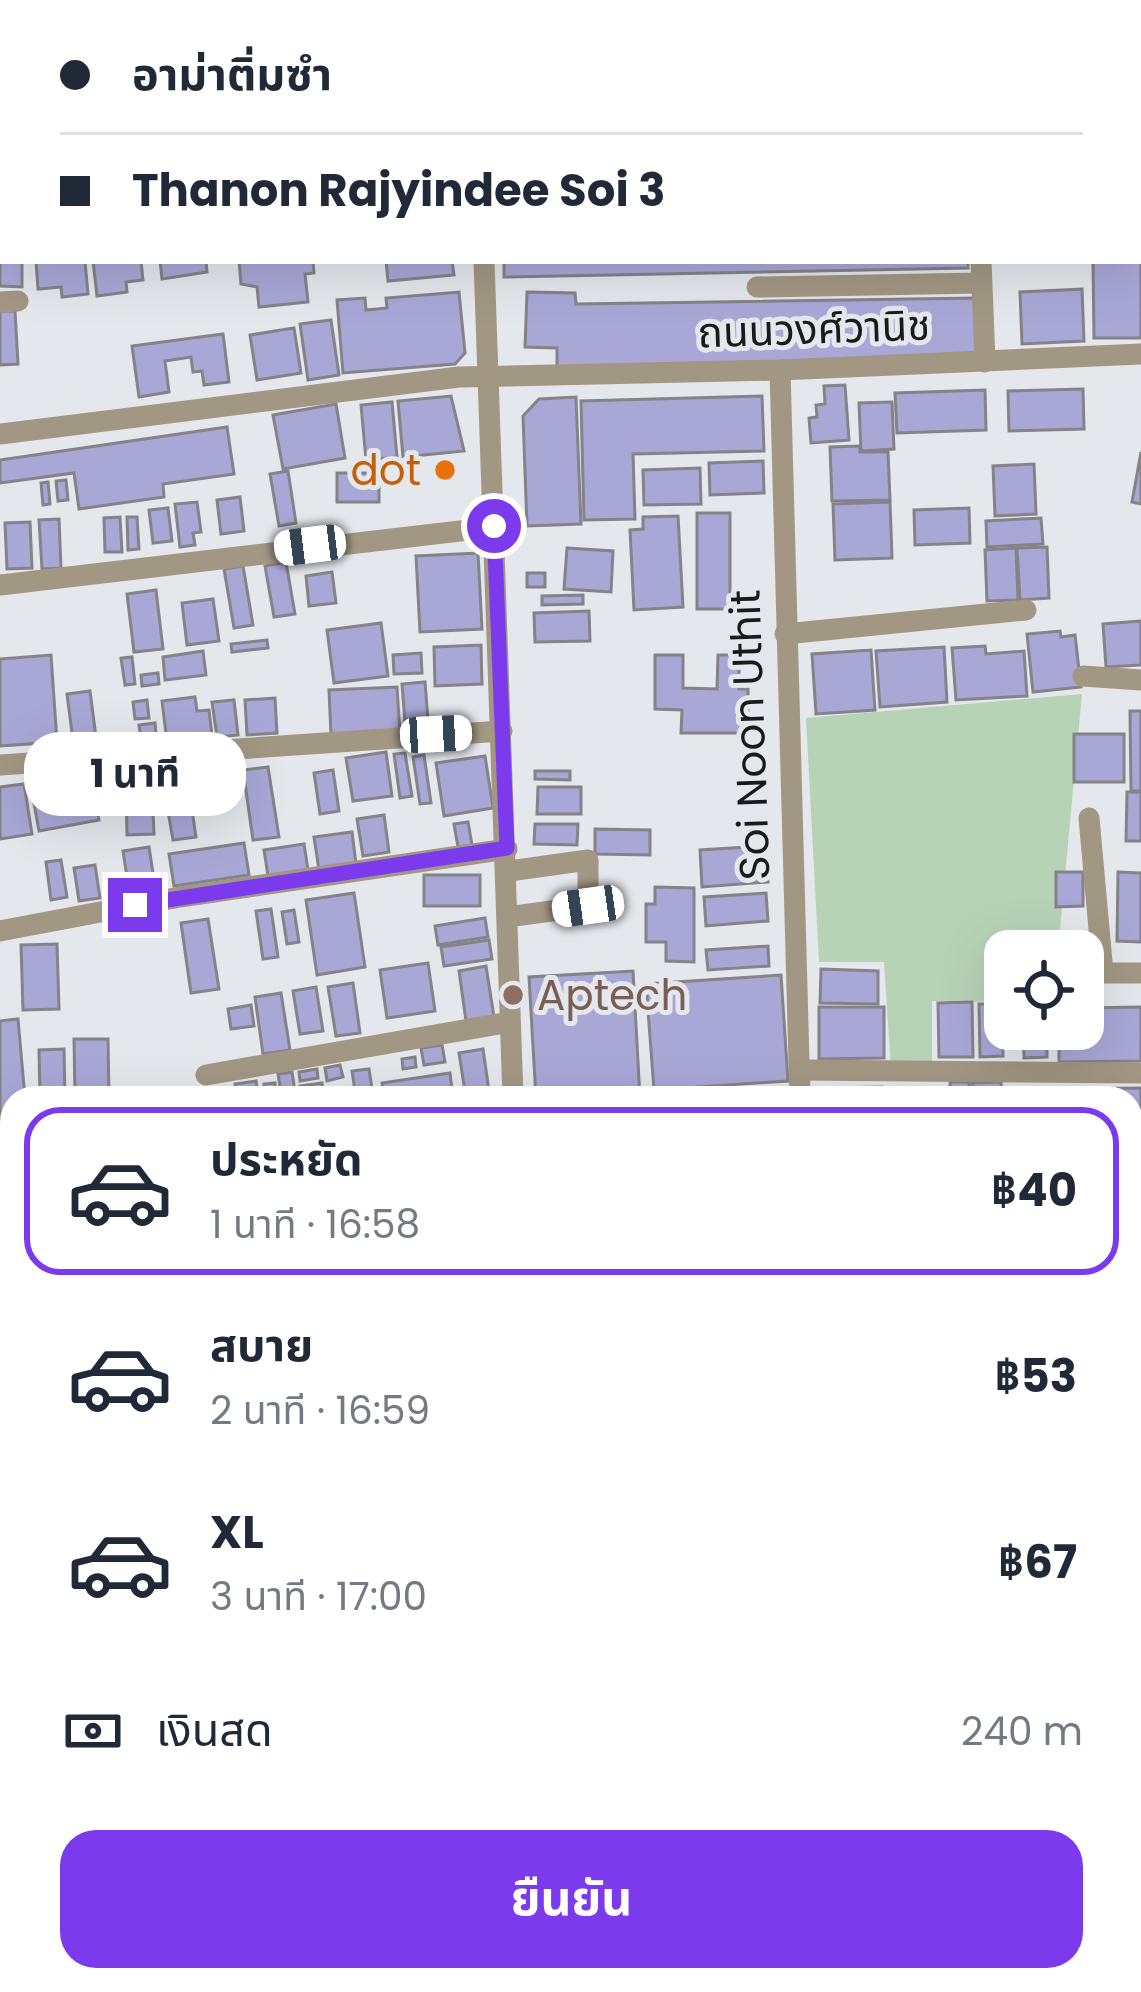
<!DOCTYPE html>
<html lang="th">
<meta charset="utf-8">
<style>
body{margin:0;font-family:Poppins,"Noto Sans Thai",sans-serif;background:#f2f2f3;color:#1f2937;height:100vh;display:flex;flex-direction:column;font-size:45px;white-space:nowrap}
*{box-sizing:border-box;margin:0}
p{font-size:39px;color:#747a83}
.icon{flex:none;width:66px;height:66px;fill:none;stroke:currentColor;stroke-width:2;stroke-linecap:round;stroke-linejoin:round}
.map{position:relative;flex:1;overflow:hidden}
.panel{position:absolute;left:0px;top:1086px;width:1143px;height:906px;display:flex;flex-direction:column;background:#fff;border-radius:36px 36px 0 0;box-shadow:0 12px 48px #0002}
.panel>*{flex:none}
.hud{position:absolute;left:0px;top:0px;width:1143px;height:264px;box-shadow:0 12px 48px #0002;display:grid;align-content:center;height:264px;padding:0 60px;background:#fff}
.tools{position:absolute;left:984px;top:930px;display:grid;gap:24px}
.tools a{display:grid;place-items:center;width:120px;height:120px;border-radius:24px;background:#fff;box-shadow:0 12px 48px #0002;font-size:60px}
.end{position:absolute;width:54px;height:54px;margin:-27px;border:15px solid #7c3aed;background:#fff;box-shadow:0 0 0 6px #fff}
.from{border-radius:50%}
.bubble{position:absolute;height:84px;border-radius:36px;background:#fff;box-shadow:0 12px 48px #0002;font-size:39px;font-weight:700;line-height:84px;text-align:center}
.car{position:absolute;width:36px;height:72px;margin:-36px -18px;border-radius:15px;box-shadow:0 0 9px 3px #0007;background:linear-gradient(#fff 24%,#345 0 40%,#fff 0 76%,#345 0 86%,#fff 0)}
.hud b{display:flex;align-items:center;gap:42px;height:114px;font-size:45px}
.hud b+b{border-top:3px solid #e0e1e3}
.hud i{width:30px;height:30px;background:#1f2937}
ul{padding:21px 0 0;list-style:none}
li{display:flex;align-items:center;gap:36px;height:168px;margin:0 24px 18px;padding:0 36px;border:6px solid transparent;border-radius:36px}
li div{flex:1}
li b{display:block;font-size:45px}
li em{font-style:normal;font-weight:700}
li.on{border-color:#7c3aed}
li>.icon{width:108px;height:108px;stroke-width:1.5}
.pay{display:flex;align-items:center;gap:30px;height:132px;padding:0 60px;font-size:45px}
.pay p{margin-inline-start:auto}
.button{display:flex;gap:24px;margin-top:auto;padding:24px 60px}
.button a{flex:1;height:138px;border-radius:36px;background:#7c3aed;color:#fff;font-size:48px;font-weight:700;line-height:138px;text-align:center}
.map>svg:first-child{display:block}
.green{fill:#b7d3b6}
.building{fill:#a9a7d6;stroke:#838388;stroke-width:3}
.lines{fill:none;stroke-linecap:round;stroke-linejoin:round}
.minor{stroke:#a19783;stroke-width:21}
.route{stroke:#7c3aed;stroke-width:15}
.food-dot{fill:#e8710a;stroke:#e4e7ec;stroke-width:4.5}
.education-dot{fill:#8d6e63;stroke:#e4e7ec;stroke-width:4.5}
.labels{text-anchor:middle;dominant-baseline:central;stroke-width:10;stroke-linejoin:round;paint-order:stroke}
.street-label{font-size:42px;fill:#191a1c;stroke:#e4e7ec}
.food-label{font-size:42px;fill:#c56008;stroke:#e4e7ec;text-anchor:end}
.education-label{font-size:42px;fill:#785e54;stroke:#e4e7ec;text-anchor:start}
</style>
<div class="map">
<svg width="1141" height="1992" viewBox="0 0 1141 1992">
<rect width="100%" height="100%" fill="#e4e7ec"/>
<!-- green -->
<polygon class="green" points="1082,694 1058,951 1005,951 1005,1002 932,1001 932,1062 891,1069 884,962 819,962 806,718"/>
<!-- building -->
<g class="building">
<rect x="265" y="0" width="77" height="3"/>
<rect x="360" y="0" width="98" height="3"/>
<rect x="506" y="0" width="162" height="3"/>
<rect x="673" y="0" width="52" height="3"/>
<rect x="731" y="0" width="88" height="3"/>
<rect x="827" y="0" width="57" height="3"/>
<polygon points="884,0 1141,0 1141,17 1140,3"/>
<rect x="0" y="29" width="3" height="53"/>
<polygon points="0,93 3,93 0,140"/>
<polygon points="1141,223 1141,338 1094,338 1093,261 1140,261"/>
<polygon points="0,243 3,261 22,261 22,287 0,286"/>
<polygon points="36,261 85,261 88,294 62,297 61,287 38,289"/>
<polygon points="93,261 141,261 143,280 126,282 127,292 97,296"/>
<polygon points="160,261 206,261 207,272 162,279"/>
<polygon points="239,261 313,261 314,273 305,274 308,302 259,307 257,287 241,284"/>
<polygon points="386,261 452,261 454,275 388,281"/>
<polygon points="504,261 968,261 968,268 504,277"/>
<polygon points="1082,289 1084,341 1022,344 1020,292"/>
<polygon points="459,292 465,353 455,364 343,373 337,300 365,298 366,310 387,308 386,298"/>
<polygon points="527,292 575,293 576,304 976,298 979,357 557,368 557,348 525,347"/>
<polygon points="0,311 15,311 18,364 0,365"/>
<polygon points="331,320 339,375 308,380 300,324"/>
<polygon points="294,328 301,373 257,380 250,335"/>
<polygon points="223,334 229,382 204,385 202,371 193,372 191,357 165,361 169,392 139,397 132,346"/>
<polygon points="845,385 849,440 811,443 809,418 817,417 816,405 825,404 824,386"/>
<polygon points="1083,389 1084,429 1009,431 1008,391"/>
<polygon points="985,390 986,430 897,433 895,393"/>
<polygon points="451,396 464,451 403,457 398,401"/>
<polygon points="762,396 764,451 633,454 635,519 584,520 581,401"/>
<polygon points="576,397 581,524 527,526 523,416 539,399"/>
<polygon points="392,402 397,457 366,460 361,405"/>
<polygon points="892,402 894,449 861,451 859,403"/>
<polygon points="336,404 345,458 283,469 273,415"/>
<polygon points="227,427 234,474 163,484 164,497 79,509 74,473 0,483 0,460"/>
<polygon points="860,446 860,452 888,452 890,500 832,501 830,447"/>
<polygon points="1141,452 1141,504 1132,502"/>
<polygon points="763,461 764,493 710,495 709,463"/>
<polygon points="1034,464 1036,514 995,516 993,466"/>
<polygon points="700,468 701,504 644,505 643,470"/>
<polygon points="288,471 296,523 279,526 270,474"/>
<rect x="337" y="473" width="42" height="29"/>
<polygon points="66,480 68,500 58,501 56,481"/>
<polygon points="48,482 50,504 43,505 41,483"/>
<polygon points="240,497 244,531 221,534 217,500"/>
<polygon points="197,502 201,532 193,533 195,545 180,547 175,504"/>
<polygon points="890,502 892,558 835,560 833,504"/>
<polygon points="168,508 172,541 153,543 149,510"/>
<polygon points="969,508 970,543 915,545 914,510"/>
<rect x="697" y="513" width="33" height="96"/>
<polygon points="678,516 683,607 634,610 630,530 643,529 643,517"/>
<polygon points="120,517 122,552 105,552 104,518"/>
<polygon points="127,517 137,517 139,549 128,550"/>
<polygon points="1041,518 1043,544 987,547 986,521"/>
<polygon points="59,519 61,568 42,569 39,520"/>
<polygon points="30,522 32,568 7,569 5,523"/>
<polygon points="1047,547 1049,598 1020,600 1017,548"/>
<polygon points="567,548 613,551 611,592 564,589"/>
<polygon points="1016,548 1018,600 987,601 985,550"/>
<polygon points="478,553 482,629 420,632 416,556"/>
<polygon points="286,562 295,614 274,617 265,566"/>
<polygon points="243,566 253,625 234,628 224,569"/>
<polygon points="332,572 336,603 309,606 306,576"/>
<rect x="527" y="573" width="18" height="14"/>
<polygon points="156,590 163,649 134,652 127,594"/>
<polygon points="583,595 583,604 542,605 542,596"/>
<polygon points="213,599 219,641 187,645 182,603"/>
<polygon points="589,611 590,641 535,642 534,613"/>
<polygon points="1141,621 1141,665 1106,667 1103,624"/>
<polygon points="381,623 388,676 334,683 327,630"/>
<polygon points="1060,631 1061,637 1075,635 1081,687 1033,692 1027,634"/>
<polygon points="267,640 268,648 232,652 231,644"/>
<polygon points="481,645 482,684 435,686 434,647"/>
<polygon points="985,646 986,654 1024,651 1027,696 956,700 952,648"/>
<polygon points="944,647 947,702 880,707 876,651"/>
<polygon points="871,650 875,710 816,714 812,654"/>
<polygon points="203,651 206,675 165,680 163,657"/>
<polygon points="421,653 422,673 394,674 393,655"/>
<polygon points="51,655 57,742 0,746 0,659"/>
<polygon points="655,655 683,655 683,688 717,689 718,655 739,655 739,689 748,689 748,733 681,733 682,710 655,709"/>
<polygon points="132,657 135,684 125,685 121,658"/>
<polygon points="158,673 159,684 142,686 141,675"/>
<polygon points="425,682 428,720 405,722 402,684"/>
<polygon points="397,687 400,733 331,736 329,690"/>
<polygon points="90,691 97,745 74,748 67,694"/>
<polygon points="195,697 197,711 209,710 213,744 168,750 162,701"/>
<polygon points="275,698 277,733 247,735 245,700"/>
<polygon points="147,700 149,718 135,719 133,702"/>
<polygon points="234,700 238,735 217,737 212,702"/>
<polygon points="1130,711 1141,711 1141,791 1131,791"/>
<polygon points="155,723 157,745 142,747 139,725"/>
<rect x="1074" y="734" width="50" height="48"/>
<polygon points="386,752 392,796 353,801 346,758"/>
<polygon points="405,753 412,796 400,798 394,754"/>
<polygon points="424,755 431,803 420,804 413,757"/>
<polygon points="485,756 493,808 444,816 436,763"/>
<polygon points="268,767 279,837 253,840 243,770"/>
<polygon points="333,770 339,811 320,814 314,773"/>
<polygon points="89,771 99,820 39,831 30,782"/>
<polygon points="535,771 570,771 570,780 535,779"/>
<polygon points="24,784 32,834 0,839 0,787"/>
<polygon points="152,786 154,834 127,835 126,787"/>
<polygon points="538,787 581,787 581,814 537,814"/>
<polygon points="1127,792 1141,792 1141,841 1126,841"/>
<polygon points="190,796 196,837 173,840 166,800"/>
<polygon points="384,815 389,852 363,856 357,819"/>
<polygon points="468,822 472,845 458,847 454,824"/>
<polygon points="535,824 578,824 577,845 534,844"/>
<polygon points="595,829 650,830 650,855 595,854"/>
<polygon points="352,832 356,864 319,870 314,837"/>
<polygon points="244,843 249,875 174,886 169,854"/>
<polygon points="304,844 308,870 268,876 264,850"/>
<polygon points="766,846 768,882 702,887 700,850"/>
<polygon points="149,847 156,893 130,897 123,851"/>
<polygon points="61,860 67,897 51,900 46,862"/>
<polygon points="95,865 100,898 79,901 74,868"/>
<polygon points="1056,872 1083,872 1083,906 1056,907"/>
<polygon points="1118,872 1141,873 1141,942 1117,941"/>
<rect x="424" y="875" width="56" height="31"/>
<polygon points="655,887 694,888 694,962 666,961 666,942 646,942 646,904 655,904"/>
<polygon points="354,893 365,967 317,975 306,900"/>
<polygon points="766,893 768,921 706,926 704,897"/>
<polygon points="271,909 278,957 263,959 256,911"/>
<polygon points="294,910 299,942 287,944 282,912"/>
<polygon points="485,918 488,937 438,945 435,926"/>
<polygon points="208,919 219,989 191,993 181,923"/>
<polygon points="489,940 492,959 444,966 441,947"/>
<polygon points="57,944 59,1009 23,1010 21,945"/>
<polygon points="768,946 769,966 708,970 706,950"/>
<polygon points="428,963 435,1011 387,1018 380,970"/>
<polygon points="486,966 494,1017 466,1021 459,971"/>
<polygon points="821,969 878,971 878,1004 820,1003"/>
<polygon points="633,971 640,1098 536,1098 529,977"/>
<polygon points="781,975 788,1081 654,1090 646,984"/>
<polygon points="353,983 360,1033 336,1036 328,987"/>
<polygon points="316,987 323,1031 300,1034 293,991"/>
<polygon points="281,993 290,1050 263,1054 255,997"/>
<polygon points="972,1002 973,1057 939,1057 938,1003"/>
<polygon points="979,1004 1002,1004 1003,1056 980,1057"/>
<polygon points="251,1005 254,1026 231,1029 228,1009"/>
<polygon points="819,1007 884,1007 884,1058 819,1059"/>
<polygon points="1141,1007 1141,1061 1059,1062 1059,1029 1083,1029 1083,1008"/>
<polygon points="18,1019 25,1098 12,1098 12,1119 0,1120 0,1021"/>
<polygon points="1023,1029 1047,1029 1047,1057 1024,1058"/>
<polygon points="74,1039 108,1039 109,1098 75,1098"/>
<polygon points="442,1045 445,1062 424,1065 421,1048"/>
<polygon points="64,1049 65,1098 40,1098 39,1050"/>
<polygon points="483,1049 490,1098 466,1098 459,1053"/>
<polygon points="415,1057 416,1067 403,1069 402,1059"/>
<polygon points="340,1065 343,1077 327,1081 325,1068"/>
<polygon points="317,1069 318,1078 300,1081 299,1072"/>
<polygon points="369,1069 372,1089 355,1091 352,1071"/>
<polygon points="292,1072 296,1098 282,1098 278,1074"/>
<polygon points="450,1073 453,1098 384,1098 382,1083"/>
<polygon points="256,1081 259,1098 237,1098 235,1084"/>
<rect x="950" y="1082" width="19" height="16"/>
<polygon points="1001,1082 1002,1098 972,1098 972,1083"/>
<polygon points="275,1083 276,1098 265,1098 264,1084"/>
<polygon points="322,1083 323,1093 302,1095 300,1086"/>
<polygon points="882,1087 883,1098 826,1098 826,1088"/>
<polygon points="1049,1088 1049,1098 1005,1098 1005,1089"/>
<polygon points="1141,1088 1141,1183 1131,1183 1131,1098 1057,1098 1057,1089"/>
<polygon points="7,1126 12,1126 12,1175 4,1175"/>
<polygon points="12,1191 12,1232 10,1232 4,1192"/>
<polygon points="1131,1222 1141,1222 1141,1280 1131,1281"/>
<rect x="1131" y="1288" width="10" height="40"/>
<polygon points="1131,1363 1137,1363 1138,1423 1131,1423"/>
<rect x="1131" y="1428" width="10" height="47"/>
<polygon points="9,1475 12,1537 0,1538 0,1476"/>
<polygon points="1131,1513 1141,1513 1141,1563 1131,1564"/>
<rect x="1131" y="1572" width="10" height="61"/>
<polygon points="12,1833 12,1905 0,1905 0,1834"/>
<rect x="0" y="1922" width="12" height="43"/>
<polygon points="1131,1930 1141,1930 1141,1992 1089,1992 1089,1980 1131,1980"/>
<polygon points="779,1980 817,1980 817,1990 780,1992"/>
<polygon points="821,1980 873,1980 873,1991 821,1992"/>
<rect x="1015" y="1980" width="55" height="7"/>
</g>
<g class="lines">
<!-- minor -->
<g class="minor">
<polyline points="76,0 132,3"/>
<polyline points="477,0 477,3"/>
<polyline points="0,13 3,13"/>
<polyline points="1140,22 1141,22"/>
<polyline points="0,151 3,150"/>
<polyline points="1140,198 1141,198"/>
<polyline points="484,261 513,1098"/>
<polyline points="981,261 985,362"/>
<polyline points="757,287 981,283"/>
<polyline points="0,302 18,301"/>
<polyline points="780,370 800,1098"/>
<polyline points="0,434 459,377 780,370 1141,354"/>
<polyline points="0,585 494,527"/>
<polyline points="785,634 1026,610"/>
<polyline points="1083,676 1141,680"/>
<polyline points="0,765 502,731"/>
<polyline points="1089,818 1103,973 1141,973"/>
<polyline points="507,917 588,906 588,860 509,871"/>
<polyline points="0,931 180,897 507,849"/>
<polyline points="800,1070 1141,1073"/>
<polyline points="206,1075 510,1022"/>
<polyline points="1131,1204 1141,1204"/>
<polyline points="0,1247 12,1246"/>
<polyline points="1131,1335 1141,1335"/>
<polyline points="0,1425 12,1424"/>
<polyline points="1131,1490 1141,1490"/>
<polyline points="0,1557 12,1554"/>
<polyline points="1131,1678 1141,1677"/>
<polyline points="0,1731 12,1728"/>
<polyline points="1131,1753 1141,1752"/>
<polyline points="0,1820 12,1822"/>
<polyline points="20,1980 508,1992"/>
</g>
</g>
<g class="lines">
<!-- route -->
<polyline class="route" points="135,905 507,848 494,526"/>
</g>
<!-- markers -->
<circle class="food-dot" cx="445" cy="470" r="12"/>
<circle class="education-dot" cx="513" cy="995" r="12"/>
<g class="labels">
<!-- street labels -->
<g class="street-label">
<text transform="translate(814 329) rotate(-2)">ถนนวงศ์วานิช</text>
<text transform="translate(750 735) rotate(-92)">Soi Noon Uthit</text>
</g>
<!-- food labels -->
<g class="food-label">
<text x="421" y="470">dot</text>
</g>
<!-- education labels -->
<g class="education-label">
<text x="537" y="995">Aptech</text>
</g>
</g>
</svg>
<div class="tools">
<a><svg class="icon" aria-label="locate" viewBox="0 0 24 24"><circle cx="12" cy="12" r="6"/><path d="M12 2v4M12 18v4M2 12h4M18 12h4"/></svg></a>
</div>
<i class="end from" style="left:494px;top:526px"></i>
<i class="end" style="left:135px;top:905px"></i>
<div class="bubble" style="left:24px;top:732px;width:222px">1 นาที</div>
<i class="car" style="left:310px;top:545px;rotate:263deg"></i>
<i class="car" style="left:436px;top:734px;rotate:87deg"></i>
<i class="car" style="left:588px;top:906px;rotate:262deg"></i>
<div class="hud">
<b><i class="from"></i>อาม่าติ่มซำ</b>
<b><i></i>Thanon Rajyindee Soi 3</b>
</div>
<section class="panel">
<ul>
<li class="on"><svg class="icon" aria-label="car" viewBox="0 0 24 24"><path d="M5 17H2v-5l4-1 3-4h7l3 4 3 1v5h-3M9 17h6M6 11h13"/><circle cx="7" cy="17" r="2"/><circle cx="17" cy="17" r="2"/></svg><div><b>ประหยัด</b><p>1 นาที · 16:58</p></div><em>฿40</em></li>
<li><svg class="icon" aria-label="car" viewBox="0 0 24 24"><path d="M5 17H2v-5l4-1 3-4h7l3 4 3 1v5h-3M9 17h6M6 11h13"/><circle cx="7" cy="17" r="2"/><circle cx="17" cy="17" r="2"/></svg><div><b>สบาย</b><p>2 นาที · 16:59</p></div><em>฿53</em></li>
<li><svg class="icon" aria-label="car" viewBox="0 0 24 24"><path d="M5 17H2v-5l4-1 3-4h7l3 4 3 1v5h-3M9 17h6M6 11h13"/><circle cx="7" cy="17" r="2"/><circle cx="17" cy="17" r="2"/></svg><div><b>XL</b><p>3 นาที · 17:00</p></div><em>฿67</em></li>
</ul>
<div class="pay"><svg class="icon" aria-label="cash" viewBox="0 0 24 24"><path d="M3 7h18v10H3z"/><circle cx="12" cy="12" r="2"/></svg>เงินสด<p>240 m</p></div>
<div class="button"><a>ยืนยัน</a></div>
</section>
</div>
